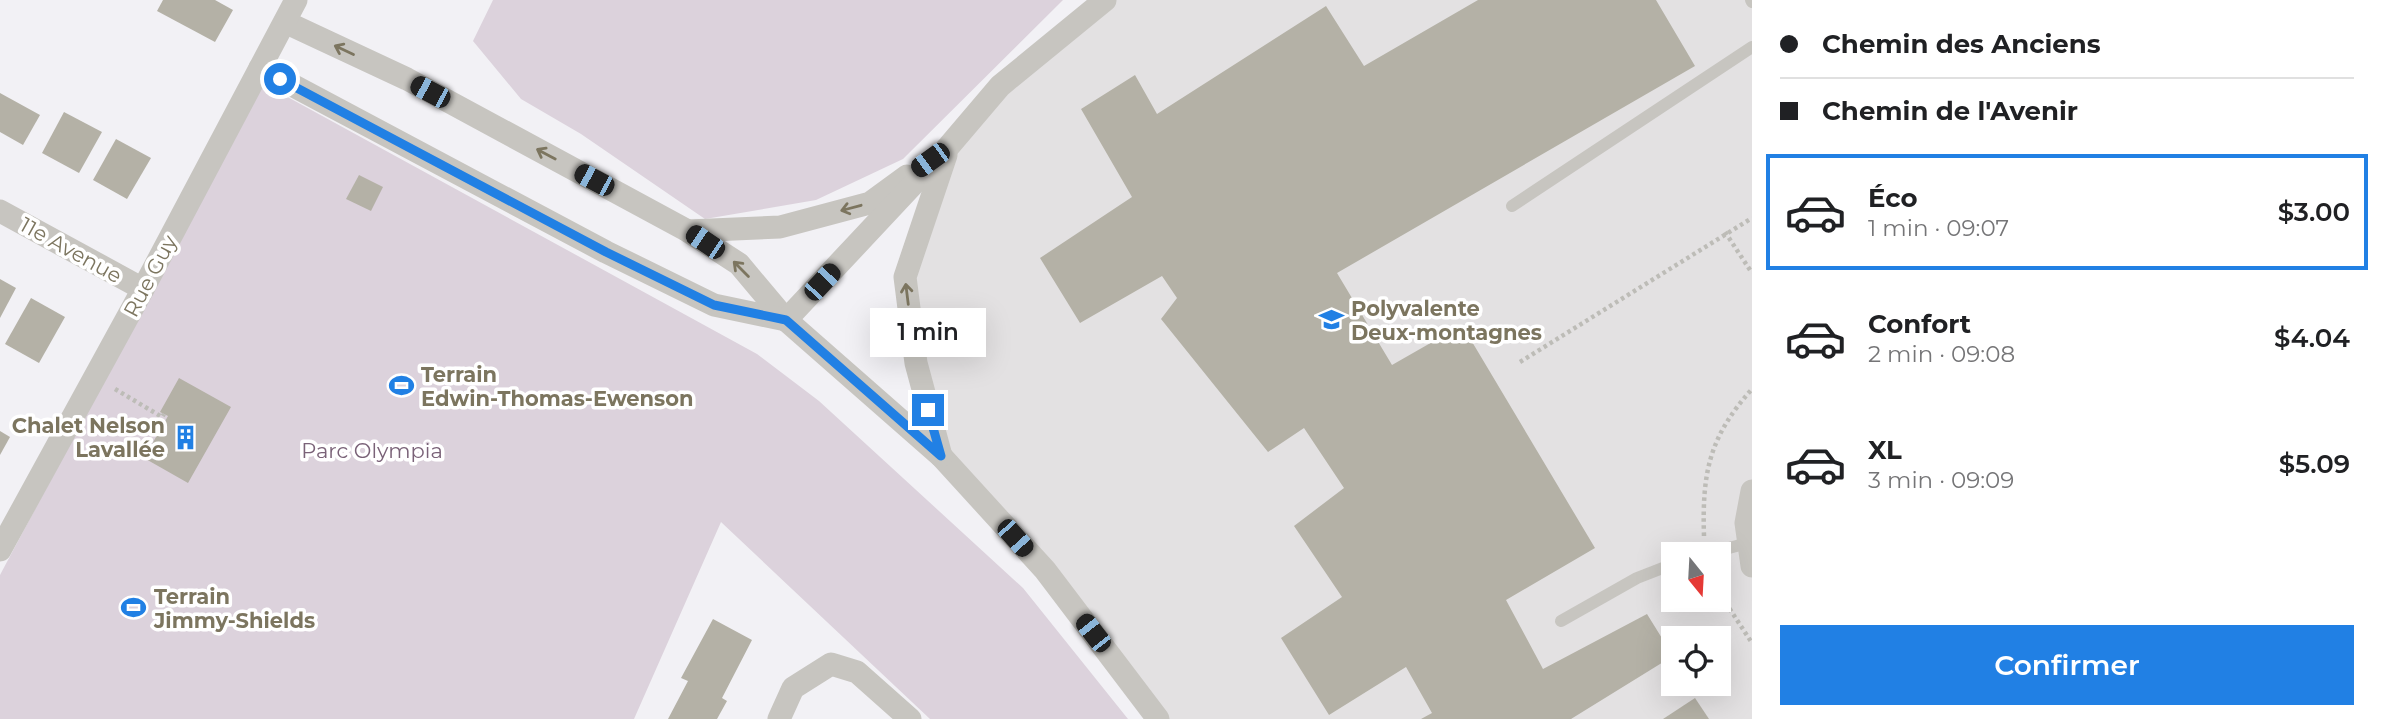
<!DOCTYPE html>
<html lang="fr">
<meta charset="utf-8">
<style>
body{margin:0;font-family:Montserrat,sans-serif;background:#f6f6f6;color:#202124;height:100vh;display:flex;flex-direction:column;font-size:26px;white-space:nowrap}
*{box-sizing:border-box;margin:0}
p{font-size:23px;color:#757577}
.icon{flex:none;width:38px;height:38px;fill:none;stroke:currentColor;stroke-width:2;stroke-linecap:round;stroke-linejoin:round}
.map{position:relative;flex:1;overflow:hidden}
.side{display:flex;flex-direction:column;background:#fff;width:630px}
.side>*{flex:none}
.guide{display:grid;align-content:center;height:154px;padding:0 28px;background:#fff}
.needle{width:46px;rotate:162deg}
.controls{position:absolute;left:1661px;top:542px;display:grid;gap:14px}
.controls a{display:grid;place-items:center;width:70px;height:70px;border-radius:0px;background:#fff;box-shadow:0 7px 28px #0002;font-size:35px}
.end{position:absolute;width:32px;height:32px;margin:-16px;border:9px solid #2180e4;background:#fff;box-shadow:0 0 0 4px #fff}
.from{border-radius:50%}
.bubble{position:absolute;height:49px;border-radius:0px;background:#fff;box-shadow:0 7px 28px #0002;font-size:23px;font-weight:600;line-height:49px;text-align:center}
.car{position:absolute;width:21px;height:42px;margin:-21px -10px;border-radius:9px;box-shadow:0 0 5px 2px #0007;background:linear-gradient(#222 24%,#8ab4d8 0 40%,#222 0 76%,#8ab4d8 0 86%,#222 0)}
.guide b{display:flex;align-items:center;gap:24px;height:66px;font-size:26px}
.guide b+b{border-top:2px solid #e0e0e0}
.guide i{width:18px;height:18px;background:#202124}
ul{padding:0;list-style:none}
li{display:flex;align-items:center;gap:21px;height:116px;margin:0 14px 10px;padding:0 14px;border:4px solid transparent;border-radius:0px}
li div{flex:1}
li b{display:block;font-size:26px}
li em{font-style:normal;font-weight:600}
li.active{border-color:#2180e4}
li>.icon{width:63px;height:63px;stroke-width:1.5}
.button{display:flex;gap:14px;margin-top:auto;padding:14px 28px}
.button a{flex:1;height:80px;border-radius:0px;background:#2180e4;color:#fff;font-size:28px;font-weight:600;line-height:80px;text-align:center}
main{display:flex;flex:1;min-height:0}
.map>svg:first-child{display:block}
.built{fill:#e3e1e2;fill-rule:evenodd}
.green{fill:#dcd2dc}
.building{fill:#b4b1a6}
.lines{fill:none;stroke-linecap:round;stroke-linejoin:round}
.path{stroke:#bdbcb7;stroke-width:4.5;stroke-dasharray:3.5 3.5;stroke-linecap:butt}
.service{stroke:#c7c5c0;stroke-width:12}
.minor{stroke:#c7c5c0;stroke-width:23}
.oneway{stroke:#7c755f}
.route{stroke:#2180e4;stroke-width:9}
.labels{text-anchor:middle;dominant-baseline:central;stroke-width:7;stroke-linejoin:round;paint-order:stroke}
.street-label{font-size:21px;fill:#7c755f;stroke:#fff}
.poi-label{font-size:21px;font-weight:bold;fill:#7c755f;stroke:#fff;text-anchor:start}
.park-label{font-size:21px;fill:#7a6278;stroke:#fff}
</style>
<main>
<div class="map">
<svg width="1752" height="719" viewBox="0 0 1752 719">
<rect width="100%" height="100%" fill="#f2f1f5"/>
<!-- built -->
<path class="built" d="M1105,0h647v719h-594l-217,-263 -36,-179 44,-131zM1673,555h45v45h-45zM1673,639h45v45h-45z"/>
<!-- green -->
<g class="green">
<polygon points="493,0 1063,0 903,159 816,200 705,219 581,134 521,99 473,41"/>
<polygon points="262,83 757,354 819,401 1023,588 1128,719 930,719 721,522 634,719 0,719 0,575"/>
</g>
<!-- building -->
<g class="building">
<polygon points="163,0 215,0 233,10 215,42 157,11"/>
<polygon points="1478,0 1656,0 1695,66 1337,273 1392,365 1462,325 1595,548 1506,600 1543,669 1647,614 1673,656 1571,719 1421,719 1432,713 1406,667 1329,715 1281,638 1342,597 1294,526 1344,488 1304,428 1268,452 1161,319 1177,298 1162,276 1080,323 1040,258 1132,197 1081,109 1135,75 1157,114 1326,6 1364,66"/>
<polygon points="0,93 40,115 23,145 0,132"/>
<polygon points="64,112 102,132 79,173 42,153"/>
<polygon points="116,139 151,158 127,199 93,180"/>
<polygon points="359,175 383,187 371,211 346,199"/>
<polygon points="0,279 16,288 0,318"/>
<polygon points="31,298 65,317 39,363 5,344"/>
<polygon points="179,378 231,407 188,483 144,458 168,416 160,412"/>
<polygon points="0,431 10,437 0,455"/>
<polygon points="713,619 752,640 722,698 727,701 717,719 668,719 688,681 681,678"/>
<polygon points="1695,698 1709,719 1663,719"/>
</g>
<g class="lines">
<!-- path -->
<g class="path">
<polyline points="1725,232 1752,273"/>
<polyline points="1520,362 1752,218"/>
<polyline points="115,389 162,417 164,414"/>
<path d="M1704,536c-2,-63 5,-99 48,-147"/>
<polyline points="1718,591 1752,643"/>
</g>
<!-- service -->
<g class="service">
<polyline points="1751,0 1752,2"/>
<polyline points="1512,206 1752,47"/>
<polyline points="1702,555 1748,543"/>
<polyline points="1561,621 1637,578 1673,564"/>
</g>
<!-- minor -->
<g class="minor">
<polyline points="285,22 407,79 688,231 739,264 786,320 941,456 1045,570 1158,719"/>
<polyline points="260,68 606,252 714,305 786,320"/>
<polyline points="0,211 143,289"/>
<polyline points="688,231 780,227 870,203 907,176"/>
<polyline points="786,320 949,146 1000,86 1105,0"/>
<polyline points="941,456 916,363 905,277 946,155"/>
<polyline points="1752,491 1746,523 1752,566"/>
<polyline points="0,550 143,289 296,0"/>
<polyline points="779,719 793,688 831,664 857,672 910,719"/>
</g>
</g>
<!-- one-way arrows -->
<defs><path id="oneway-shaft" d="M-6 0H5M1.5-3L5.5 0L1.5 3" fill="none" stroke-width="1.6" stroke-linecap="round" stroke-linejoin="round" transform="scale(1.75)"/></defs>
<g class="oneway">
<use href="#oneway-shaft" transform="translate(344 50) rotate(-155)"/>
<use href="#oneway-shaft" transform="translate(546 154) rotate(-152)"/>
<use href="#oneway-shaft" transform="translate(851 208) rotate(165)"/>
<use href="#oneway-shaft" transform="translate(741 269) rotate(-135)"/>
<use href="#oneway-shaft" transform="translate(907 294) rotate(-97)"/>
</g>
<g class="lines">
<!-- route -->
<polyline class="route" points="280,79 606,252 714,305 786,320 941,456 928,410"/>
</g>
<!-- icons -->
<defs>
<symbol id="school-bare" viewBox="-9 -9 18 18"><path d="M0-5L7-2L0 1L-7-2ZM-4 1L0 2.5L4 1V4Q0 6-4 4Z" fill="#2180e4" stroke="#fff" stroke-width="2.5" paint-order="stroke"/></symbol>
<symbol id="stadium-bare" viewBox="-9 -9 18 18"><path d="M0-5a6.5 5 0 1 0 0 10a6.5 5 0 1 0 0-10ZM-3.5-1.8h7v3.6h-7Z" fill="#2180e4" stroke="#fff" stroke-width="2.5" paint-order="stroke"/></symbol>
<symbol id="building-bare" viewBox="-9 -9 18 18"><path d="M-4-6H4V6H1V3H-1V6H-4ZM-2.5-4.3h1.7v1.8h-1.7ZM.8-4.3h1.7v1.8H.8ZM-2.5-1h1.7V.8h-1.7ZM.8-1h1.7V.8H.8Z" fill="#2180e4" stroke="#fff" stroke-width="2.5" paint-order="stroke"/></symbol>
</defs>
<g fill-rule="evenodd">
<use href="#school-bare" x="1314" y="302" width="35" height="35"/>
<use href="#stadium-bare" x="384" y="368" width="35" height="35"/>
<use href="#building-bare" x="168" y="420" width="35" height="35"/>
<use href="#stadium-bare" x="116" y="590" width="35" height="35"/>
</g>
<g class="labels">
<!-- street labels -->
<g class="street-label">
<text transform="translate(71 250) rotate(29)">11e Avenue</text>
<text transform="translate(150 276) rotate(-62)">Rue Guy</text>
</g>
<!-- poi labels -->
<g class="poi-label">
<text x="1351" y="308">Polyvalente<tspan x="1351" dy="24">Deux-montagnes</tspan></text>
<text x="421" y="374">Terrain<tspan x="421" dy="24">Edwin-Thomas-Ewenson</tspan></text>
<text x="165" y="425" text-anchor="end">Chalet Nelson<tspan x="165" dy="24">Lavallée</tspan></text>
<text x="154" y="596">Terrain<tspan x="154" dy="24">Jimmy-Shields</tspan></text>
</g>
<!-- park labels -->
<g class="park-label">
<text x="372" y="450">Parc Olympia</text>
</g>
</g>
</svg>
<div class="controls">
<a><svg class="needle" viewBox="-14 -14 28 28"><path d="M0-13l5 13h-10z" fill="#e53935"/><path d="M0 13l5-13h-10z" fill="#757577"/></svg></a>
<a><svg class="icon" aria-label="locate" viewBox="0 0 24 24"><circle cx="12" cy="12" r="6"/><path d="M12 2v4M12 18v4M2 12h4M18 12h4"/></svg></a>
</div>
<i class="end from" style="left:280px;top:79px"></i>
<i class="end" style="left:928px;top:410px"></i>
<div class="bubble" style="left:870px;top:308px;width:116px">1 min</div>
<i class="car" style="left:430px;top:92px;rotate:298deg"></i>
<i class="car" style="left:930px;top:160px;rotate:234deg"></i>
<i class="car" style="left:594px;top:180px;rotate:298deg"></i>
<i class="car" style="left:705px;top:242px;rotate:304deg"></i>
<i class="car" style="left:822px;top:282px;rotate:43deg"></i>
<i class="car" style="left:1015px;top:538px;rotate:138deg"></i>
<i class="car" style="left:1093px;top:633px;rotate:322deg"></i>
</div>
<section class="side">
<div class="guide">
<b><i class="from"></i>Chemin des Anciens</b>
<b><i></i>Chemin de l'Avenir</b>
</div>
<ul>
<li class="active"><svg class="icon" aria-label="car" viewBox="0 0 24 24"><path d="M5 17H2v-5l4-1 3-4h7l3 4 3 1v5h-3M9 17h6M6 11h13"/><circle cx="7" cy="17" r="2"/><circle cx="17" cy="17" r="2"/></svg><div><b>Éco</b><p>1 min · 09:07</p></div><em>$3.00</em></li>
<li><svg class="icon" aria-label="car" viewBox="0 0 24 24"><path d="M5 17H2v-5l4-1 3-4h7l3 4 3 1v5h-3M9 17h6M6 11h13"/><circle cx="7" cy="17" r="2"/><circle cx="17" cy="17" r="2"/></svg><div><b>Confort</b><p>2 min · 09:08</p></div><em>$4.04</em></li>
<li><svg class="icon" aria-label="car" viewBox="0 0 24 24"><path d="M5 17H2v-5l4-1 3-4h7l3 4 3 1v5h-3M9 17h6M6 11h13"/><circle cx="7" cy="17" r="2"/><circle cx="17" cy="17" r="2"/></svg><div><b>XL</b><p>3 min · 09:09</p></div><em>$5.09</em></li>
</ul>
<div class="button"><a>Confirmer</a></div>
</section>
</main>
